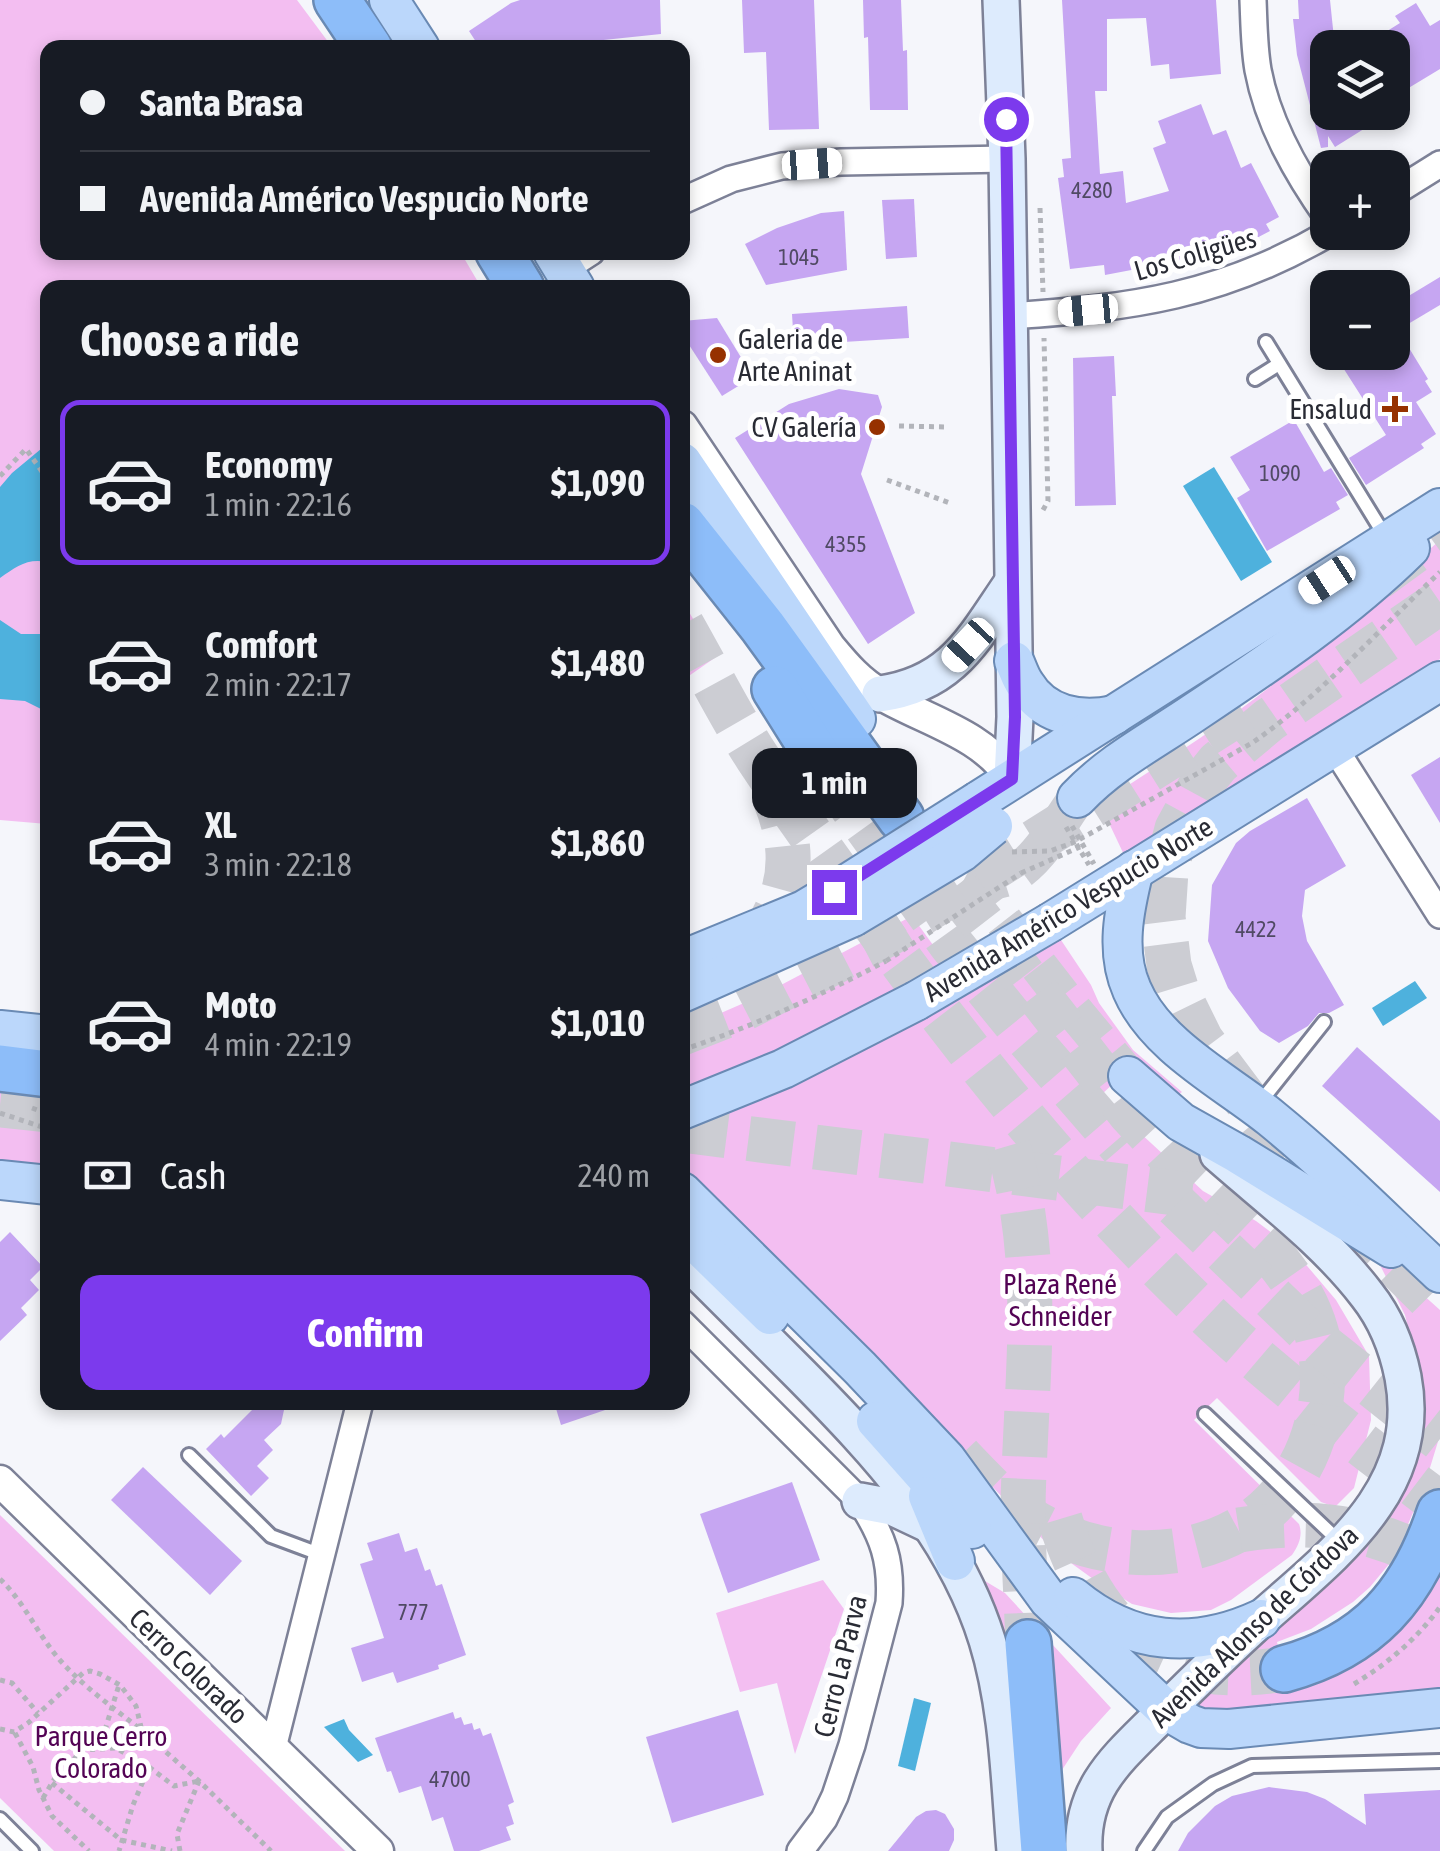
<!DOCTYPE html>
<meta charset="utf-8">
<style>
body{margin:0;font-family:"Asap Condensed",sans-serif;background:#20242c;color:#f1f3f6;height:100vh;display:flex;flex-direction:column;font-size:38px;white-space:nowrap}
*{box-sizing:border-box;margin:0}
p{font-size:32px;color:#9ea1a6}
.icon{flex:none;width:55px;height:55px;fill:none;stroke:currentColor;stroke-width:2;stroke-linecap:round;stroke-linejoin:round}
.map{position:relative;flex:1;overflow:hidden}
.drawer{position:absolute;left:40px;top:280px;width:650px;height:1130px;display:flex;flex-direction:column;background:#171b24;border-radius:20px;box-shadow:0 5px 15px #0003}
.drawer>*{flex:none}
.top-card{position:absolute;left:40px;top:40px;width:650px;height:220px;border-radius:20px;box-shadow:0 5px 15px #0003;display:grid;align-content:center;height:220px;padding:0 40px;background:#171b24}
.tools{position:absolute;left:1310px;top:30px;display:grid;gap:20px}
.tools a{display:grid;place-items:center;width:100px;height:100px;border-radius:20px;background:#171b24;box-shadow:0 5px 15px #0003;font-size:50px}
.end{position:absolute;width:45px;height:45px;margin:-22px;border:12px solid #7c3aed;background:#fff;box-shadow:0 0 0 5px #fff}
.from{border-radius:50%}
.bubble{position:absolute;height:70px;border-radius:20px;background:#171b24;box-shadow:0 5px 15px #0003;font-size:32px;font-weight:700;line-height:70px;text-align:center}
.car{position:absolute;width:30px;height:60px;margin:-30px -15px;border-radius:12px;box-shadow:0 0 8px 2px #0007;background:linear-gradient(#fff 24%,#345 0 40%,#fff 0 76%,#345 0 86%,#fff 0)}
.top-card b{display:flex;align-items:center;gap:35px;height:95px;font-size:38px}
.top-card b+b{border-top:2px solid #363941}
.top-card i{width:25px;height:25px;background:#f1f3f6}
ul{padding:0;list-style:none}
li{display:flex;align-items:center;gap:30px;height:165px;margin:0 20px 15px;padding:0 20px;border:5px solid transparent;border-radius:20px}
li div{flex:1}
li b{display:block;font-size:38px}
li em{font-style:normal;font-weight:700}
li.active{border-color:#7c3aed}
li>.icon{width:90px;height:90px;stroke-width:1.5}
h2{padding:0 40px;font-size:45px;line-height:120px}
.pay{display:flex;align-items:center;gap:25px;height:110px;padding:0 40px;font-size:38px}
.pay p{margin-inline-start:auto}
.action{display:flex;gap:20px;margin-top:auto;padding:20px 40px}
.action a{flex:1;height:115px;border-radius:20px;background:#7c3aed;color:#fff;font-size:40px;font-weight:700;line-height:115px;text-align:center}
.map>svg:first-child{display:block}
.green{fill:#f3bef1}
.water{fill:#4eb1dd}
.building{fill:#c6a6f2}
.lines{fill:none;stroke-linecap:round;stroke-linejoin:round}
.primary-tunnel{stroke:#cccdd3;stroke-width:38;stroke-dasharray:38 19;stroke-linecap:butt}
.motorway-tunnel{stroke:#cccdd3;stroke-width:45;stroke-dasharray:45 22;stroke-linecap:butt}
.service-casing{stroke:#7d8197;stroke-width:18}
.minor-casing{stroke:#7d8197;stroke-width:30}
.tertiary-casing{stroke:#7d8197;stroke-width:35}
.secondary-casing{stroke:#7d8197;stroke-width:40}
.primary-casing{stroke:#6a8ab4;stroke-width:42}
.motorway-casing{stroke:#6a8ab4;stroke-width:50}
.path{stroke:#b2b4ba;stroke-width:5;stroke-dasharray:5 5;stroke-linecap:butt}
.service{stroke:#fff;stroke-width:12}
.minor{stroke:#fff;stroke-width:25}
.tertiary{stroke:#fff;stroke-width:30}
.secondary{stroke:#ddebfd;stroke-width:35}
.primary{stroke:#bbd7fb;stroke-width:38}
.motorway{stroke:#8dbdf9;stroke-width:45}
.primary-bridge-casing{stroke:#6a8ab4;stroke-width:42;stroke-linecap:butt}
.path-bridge{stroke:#b2b4ba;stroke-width:5;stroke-dasharray:5 5;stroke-linecap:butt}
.primary-bridge{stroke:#bbd7fb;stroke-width:38}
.route{stroke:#7c3aed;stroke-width:12}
.poi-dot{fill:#963100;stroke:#fff;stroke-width:4}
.labels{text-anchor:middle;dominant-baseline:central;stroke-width:10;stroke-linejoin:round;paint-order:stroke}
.number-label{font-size:22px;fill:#504a64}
.street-label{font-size:28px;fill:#292b34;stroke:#fff}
.poi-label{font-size:28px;fill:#292b34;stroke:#fff;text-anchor:end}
.park-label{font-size:28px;fill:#530354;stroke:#fff}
</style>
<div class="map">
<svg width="1440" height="1851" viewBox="0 0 1440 1851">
<rect width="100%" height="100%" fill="#f5f6fb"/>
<!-- green -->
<g class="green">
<polygon points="0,0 297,0 332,47 48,48 48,252 461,253 481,287 48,288 47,824 0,820"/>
<path d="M1440,540v119l-314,200 -26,-55c44,-30 91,-58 134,-90 73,-53 139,-114 206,-174z"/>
<polygon points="683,602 716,657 683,680 682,680"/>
<polygon points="912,916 946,963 834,1031 683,1105 682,1030 760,996"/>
<path d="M1059,937l32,48 8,18 34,47 49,42 -11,8 -38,-35 -33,31 103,95 53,30 35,26 45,53 33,56 2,64 -17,68 -19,19 -14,-5 -104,-104 -23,22 105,104c4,11 0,21 -7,31l-61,45 -20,10 -40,3 -39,-9 -32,-20 -47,-34 -307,-321 -63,-50 -1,-51z"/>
<polygon points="0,1087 47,1098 47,1173 0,1166"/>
<polygon points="1372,1249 1440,1310 1440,1435 1425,1484 1401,1541 1389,1564 1370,1587 1353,1602 1311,1629 1277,1642 1286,1680 1440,1546 1440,1688 1241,1710 1211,1711 1185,1699 1313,1588 1417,1395 1412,1343 1405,1315"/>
<polygon points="0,1515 345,1851 54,1851 0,1798"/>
<polygon points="823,1580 844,1609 795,1754 777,1683 740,1692 716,1613"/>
<polygon points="985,1581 1005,1593 1111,1708 1081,1741 1060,1773 980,1587"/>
</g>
<!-- water -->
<g class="water">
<path d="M47,444v64l-6,16 1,10 5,4v24c-20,-4 -31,5 -47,16v-91l12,-14z"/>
<polygon points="1214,467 1272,562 1241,581 1183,486"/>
<polygon points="0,620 21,634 47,634 47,712 25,701 0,699"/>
<polygon points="1415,981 1427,998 1383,1026 1372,1008"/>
<polygon points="914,1698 931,1703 915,1771 898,1766"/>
<polygon points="344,1719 349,1730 373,1755 358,1762 324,1727"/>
</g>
<!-- building -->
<g class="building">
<polygon points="520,0 660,0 661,34 594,41 570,48 480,48 469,31 511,3"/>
<polygon points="742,0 814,0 819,129 769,130 766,52 744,53"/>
<polygon points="863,0 901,0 903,51 907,50 908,110 870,110 868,37 864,38"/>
<polygon points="1062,0 1216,0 1221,74 1170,79 1169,64 1151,66 1146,18 1107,19 1107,91 1095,91 1100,174 1123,171 1126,203 1169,191 1153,148 1166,143 1158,121 1201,104 1213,135 1226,130 1241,168 1251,163 1279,217 1266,224 1270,231 1228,253 1185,264 1184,260 1105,275 1104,265 1070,269 1058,178 1064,177 1062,159 1071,158"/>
<polygon points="1298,0 1330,0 1335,48 1328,48 1328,112 1391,112 1335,147 1328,136 1328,147 1321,148 1297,55 1293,19 1299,19"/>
<polygon points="1416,3 1430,26 1440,20 1440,69 1392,98 1392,48 1360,48 1400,23 1395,16"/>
<polygon points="914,199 917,257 886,259 882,200"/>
<polygon points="844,211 847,270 766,285 745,244 777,228 821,213"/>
<polygon points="1440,277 1440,305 1398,330 1428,379 1425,381 1432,392 1416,402 1436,434 1421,444 1424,448 1366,485 1349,458 1386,435 1333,352 1392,352 1392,306"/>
<polygon points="907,306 909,338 794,345 792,314"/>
<polygon points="717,318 753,377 722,396 682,334 682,321"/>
<polygon points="1114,356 1116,396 1112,396 1116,505 1075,506 1073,358"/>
<polygon points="839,389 878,395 882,407 861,474 915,613 868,644 735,438 789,404"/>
<polygon points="1294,420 1324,472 1331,468 1348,495 1336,502 1340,509 1267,551 1237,498 1250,490 1230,457"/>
<polygon points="1440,757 1440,823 1411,775"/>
<polygon points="1307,798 1346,866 1305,890 1302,916 1307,941 1344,1005 1329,1013 1319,1013 1308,1026 1279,1043 1260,1031 1228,988 1208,941 1212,885 1236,843 1250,831"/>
<polygon points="1357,1047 1440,1121 1440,1192 1322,1086"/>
<polygon points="10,1232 43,1267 30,1280 39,1290 21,1308 27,1315 0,1341 0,1242"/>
<polygon points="260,1402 276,1402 284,1410 281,1424 264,1440 273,1450 257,1466 269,1478 251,1496 206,1449 221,1434 224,1438"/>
<polygon points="554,1402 616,1402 617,1406 561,1425"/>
<polygon points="143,1467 242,1561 210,1595 111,1500"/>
<polygon points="792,1482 820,1560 728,1593 700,1514"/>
<polygon points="399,1533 405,1552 417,1548 425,1571 430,1569 436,1586 442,1584 466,1655 438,1665 439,1669 397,1683 393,1672 362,1682 351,1648 384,1638 360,1564 373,1560 367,1543"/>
<polygon points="738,1710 764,1795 672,1823 646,1737"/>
<polygon points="453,1712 455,1719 461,1717 464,1725 472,1723 474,1730 480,1728 483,1736 491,1733 514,1802 508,1805 514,1824 506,1827 511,1840 479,1851 454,1851 443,1817 432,1821 421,1786 399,1793 391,1771 387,1772 375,1738"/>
<polygon points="1269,1787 1307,1792 1325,1799 1366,1825 1364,1794 1440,1790 1440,1851 1178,1851 1188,1833 1215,1806 1232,1796"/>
<polygon points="936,1810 945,1814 954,1829 954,1840 949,1851 888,1851 916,1817 926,1811"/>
</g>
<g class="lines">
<!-- primary-tunnel -->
<g class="primary-tunnel">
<polyline points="934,831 1069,1005 1128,1076"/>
<path d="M967,874c52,28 84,-41 110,-76"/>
</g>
<!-- motorway-tunnel -->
<g class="motorway-tunnel">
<polyline points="1377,578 1440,532"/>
<polyline points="1440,602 1269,720 1218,763 1202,783 1177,829 1166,871 1163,917 1169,965 1177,991 1201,1040 1258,1116 1305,1173 1440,1309"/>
<path d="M682,625c25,44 48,90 75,132 31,47 64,92 96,137 113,161 239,317 385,449 65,57 133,109 202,161"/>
<polyline points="827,772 951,944 1025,1035 1122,1147"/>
<path d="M914,835l216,278 55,59 90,86c18,22 33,45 41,73 21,73 -10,162 -78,199 -56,31 -128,29 -185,2 -43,-19 -73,-55 -105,-88"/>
<path d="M754,950c35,-52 45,-91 21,-151"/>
<polyline points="682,1033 741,1010 890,933 1252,705"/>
<polyline points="0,1105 48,1110"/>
<polyline points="682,1130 1207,1197"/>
<path d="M1008,1146c33,112 20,213 16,328 -3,56 2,113 4,169"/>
<polyline points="1176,1205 1323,1346 1440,1439"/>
<path d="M1060,1519c35,115 103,170 224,150"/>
<path d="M1239,1530c75,-12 135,-3 201,34"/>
</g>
<defs>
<g id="service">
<polyline points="1266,342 1385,536"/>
<polyline points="1255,379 1279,364"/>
<polyline points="1258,1105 1324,1022"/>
<polyline points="1205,1414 1341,1543"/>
<polyline points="189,1455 271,1536 322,1555"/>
<polyline points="0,1819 32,1851"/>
<polyline points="1144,1851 1167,1817 1213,1784 1252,1766 1440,1761"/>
</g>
<g id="minor">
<path d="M1253,0c1,23 1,47 5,70 10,54 39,104 70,148"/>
<polyline points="1392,194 1440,164"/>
<polyline points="682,201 731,179 782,166 841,162 1007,159"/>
<polyline points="574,263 591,252"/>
<path d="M1009,316c123,-8 213,-20 322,-84"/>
<polyline points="1334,747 1440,915"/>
<path d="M682,1323l178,178c23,35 32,60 29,102l-37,142 -17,51 -11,23 -24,32"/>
<polyline points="273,1748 360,1402"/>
</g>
<g id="tertiary">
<path d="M682,426l148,221c15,18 30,36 52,48 45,26 101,39 130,84"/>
<polyline points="0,1481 378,1851"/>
</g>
<g id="secondary">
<polyline points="1001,0 1007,159 1015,717 1012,779"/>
<path d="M880,694c73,-10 94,-56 132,-111"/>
<path d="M682,1256c40,40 79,79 119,119 76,77 153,159 186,265 21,68 22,140 28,211"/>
<polyline points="860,1501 892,1507 930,1525"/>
<path d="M1084,1851c-3,-63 33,-92 74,-133 34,-34 68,-68 104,-100 73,-65 162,-130 141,-241 -6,-30 -17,-58 -36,-82 -41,-54 -98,-96 -149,-141"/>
</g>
<g id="primary">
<polyline points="389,0 420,48"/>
<polyline points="553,252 575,288"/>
<polyline points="682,462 856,719"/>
<path d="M1014,661c4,8 6,16 11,23 19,32 55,38 89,31"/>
<path d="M1077,798c34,-36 77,-58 118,-86 75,-50 150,-100 215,-164"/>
<polyline points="978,801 1440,508"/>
<path d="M1134,870c-10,40 -19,82 -2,120 24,56 93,91 139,128 59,48 113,103 169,155"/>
<polyline points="1051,922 1440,681"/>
<polyline points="682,960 804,910 834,892"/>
<polyline points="682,993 853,917"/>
<polyline points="0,1030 48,1035"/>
<polyline points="1128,1076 1181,1122 1238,1154 1391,1248"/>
<polyline points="682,1110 783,1069 916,1001"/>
<polyline points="0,1180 48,1185"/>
<polyline points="682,1192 860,1368 946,1459 1049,1600 1166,1710 1190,1724 1201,1728 1229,1729 1440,1708"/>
<polyline points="682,1229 770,1315"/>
<polyline points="876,1421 972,1529"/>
<polyline points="928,1496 955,1561"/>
<path d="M1073,1597c58,48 121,53 188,22"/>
</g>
<g id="motorway">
<polyline points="337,0 369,48"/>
<polyline points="499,252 521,288"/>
<polyline points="682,525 763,627 901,818"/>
<polyline points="775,689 827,772"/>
<polyline points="0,1068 48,1074"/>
<polyline points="1028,1643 1044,1851"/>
<path d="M1284,1669c85,-23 129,-74 156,-156"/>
</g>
</defs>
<!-- service casing -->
<use href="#service" class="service-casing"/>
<!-- minor casing -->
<use href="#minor" class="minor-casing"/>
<!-- tertiary casing -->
<use href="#tertiary" class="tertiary-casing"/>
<!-- secondary casing -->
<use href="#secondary" class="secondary-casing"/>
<!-- primary casing -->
<use href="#primary" class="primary-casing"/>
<!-- motorway casing -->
<use href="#motorway" class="motorway-casing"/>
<!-- path -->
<g class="path">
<polyline points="1040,208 1043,292"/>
<polyline points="899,426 948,427"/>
<polyline points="0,476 26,449 48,480"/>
<polyline points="887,480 950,503"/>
<polyline points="1043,510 1048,501 1044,338"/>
<polyline points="1072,826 1094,864"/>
<polyline points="1066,827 1089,865"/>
<path d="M1012,852l38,-1 25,-9 177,-99c69,-48 127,-113 188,-171"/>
<polyline points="1021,873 1080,847"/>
<path d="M682,1050c70,-23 139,-55 204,-89"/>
<polyline points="32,1108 48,1114"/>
<polyline points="0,1113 48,1129"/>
<path d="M0,1579c21,20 34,47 51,70 23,31 59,56 89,80"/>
<polyline points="0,1680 12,1683 38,1713"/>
<path d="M1354,1684c33,-20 63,-45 86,-77"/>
<polyline points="0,1729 14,1732 28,1723 83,1673 90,1671 100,1674 120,1685 136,1706 142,1731 199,1781 271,1851"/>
<polyline points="15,1733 33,1767 39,1790 52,1816 89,1851"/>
<polyline points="99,1749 119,1685"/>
<polyline points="149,1767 174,1786 199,1781"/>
<polyline points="52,1783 121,1840 172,1851"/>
<polyline points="43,1798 55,1778 83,1750 116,1748 149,1767 133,1805 119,1851"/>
<polyline points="180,1851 177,1834 199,1781"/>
</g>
<!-- service -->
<use href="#service" class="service"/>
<!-- minor -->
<use href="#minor" class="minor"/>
<!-- tertiary -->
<use href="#tertiary" class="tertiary"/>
<!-- secondary -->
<use href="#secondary" class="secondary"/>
<!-- primary -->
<use href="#primary" class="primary"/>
<!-- motorway -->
<use href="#motorway" class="motorway"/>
<defs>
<g id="primary-bridge">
<polyline points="834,892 978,801"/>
<polyline points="853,917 962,852 993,826"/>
<polyline points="916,1001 1051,922"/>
</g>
</defs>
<!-- primary-bridge casing -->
<use href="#primary-bridge" class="primary-bridge-casing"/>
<!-- path-bridge -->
<polyline class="path-bridge" points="886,961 1021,873"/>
<!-- primary-bridge -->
<use href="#primary-bridge" class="primary-bridge"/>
</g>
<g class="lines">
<!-- route -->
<polyline class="route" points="834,892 1012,779 1015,717 1006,119"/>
</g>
<!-- markers -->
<g class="poi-dot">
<circle cx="718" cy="355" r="10"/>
<path d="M1390 394h10v10h10v10h-10v10h-10v-10h-10v-10h10z"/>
<circle cx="877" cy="427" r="10"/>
</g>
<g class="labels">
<!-- number labels -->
<g class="number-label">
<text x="1092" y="190">4280</text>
<text x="799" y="257">1045</text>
<text x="1280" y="473">1090</text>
<text x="846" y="544">4355</text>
<text x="1256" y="929">4422</text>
<text x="413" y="1612">777</text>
<text x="450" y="1779">4700</text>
</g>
<!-- street labels -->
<g class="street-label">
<text transform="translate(1195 254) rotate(-16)">Los Coligües</text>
<text transform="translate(1068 909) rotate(-31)">Avenida Américo Vespucio Norte</text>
<text transform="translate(1254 1626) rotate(-44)">Avenida Alonso de Córdova</text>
<text transform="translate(189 1666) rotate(44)">Cerro Colorado</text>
<text transform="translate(840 1666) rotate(-76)">Cerro La Parva</text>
</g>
<!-- poi labels -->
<g class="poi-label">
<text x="738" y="339" text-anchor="start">Galeria de<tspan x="738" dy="32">Arte Aninat</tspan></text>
<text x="1372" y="409">Ensalud</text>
<text x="857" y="427">CV Galería</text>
</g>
<!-- park labels -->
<g class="park-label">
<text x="1060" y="1284">Plaza René<tspan x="1060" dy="32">Schneider</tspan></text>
<text x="101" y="1736">Parque Cerro<tspan x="101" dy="32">Colorado</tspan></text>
</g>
</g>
</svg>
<div class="tools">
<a><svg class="icon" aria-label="layers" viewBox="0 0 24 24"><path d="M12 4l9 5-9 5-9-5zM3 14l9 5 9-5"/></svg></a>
<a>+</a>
<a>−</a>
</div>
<i class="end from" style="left:1006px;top:119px"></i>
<i class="end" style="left:834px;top:892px"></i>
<div class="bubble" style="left:752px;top:748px;width:165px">1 min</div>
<i class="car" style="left:812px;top:164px;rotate:86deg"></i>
<i class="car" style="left:1088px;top:310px;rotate:265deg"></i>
<i class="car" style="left:1327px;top:580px;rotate:237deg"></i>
<i class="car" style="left:968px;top:645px;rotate:223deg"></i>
<div class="top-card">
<b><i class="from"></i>Santa Brasa</b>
<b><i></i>Avenida Américo Vespucio Norte</b>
</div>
<section class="drawer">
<h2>Choose a ride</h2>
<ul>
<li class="active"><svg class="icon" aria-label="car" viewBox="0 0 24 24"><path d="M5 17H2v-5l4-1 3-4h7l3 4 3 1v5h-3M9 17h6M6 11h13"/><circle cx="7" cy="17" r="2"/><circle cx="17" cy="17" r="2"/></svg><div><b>Economy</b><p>1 min · 22:16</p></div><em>$1,090</em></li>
<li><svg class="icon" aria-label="car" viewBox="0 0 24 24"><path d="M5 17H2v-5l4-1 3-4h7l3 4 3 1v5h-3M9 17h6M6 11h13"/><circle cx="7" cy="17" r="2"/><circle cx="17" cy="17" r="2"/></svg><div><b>Comfort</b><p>2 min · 22:17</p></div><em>$1,480</em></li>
<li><svg class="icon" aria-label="car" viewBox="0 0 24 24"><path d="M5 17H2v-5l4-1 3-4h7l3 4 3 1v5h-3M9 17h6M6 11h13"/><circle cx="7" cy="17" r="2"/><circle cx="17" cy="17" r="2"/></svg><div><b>XL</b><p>3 min · 22:18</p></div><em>$1,860</em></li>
<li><svg class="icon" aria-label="car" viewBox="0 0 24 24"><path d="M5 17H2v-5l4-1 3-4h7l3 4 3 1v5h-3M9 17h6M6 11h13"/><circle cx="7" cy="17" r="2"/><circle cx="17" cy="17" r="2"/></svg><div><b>Moto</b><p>4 min · 22:19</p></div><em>$1,010</em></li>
</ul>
<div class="pay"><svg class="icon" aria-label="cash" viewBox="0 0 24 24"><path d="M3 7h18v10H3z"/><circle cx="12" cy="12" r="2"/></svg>Cash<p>240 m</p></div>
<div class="action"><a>Confirm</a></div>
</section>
</div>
